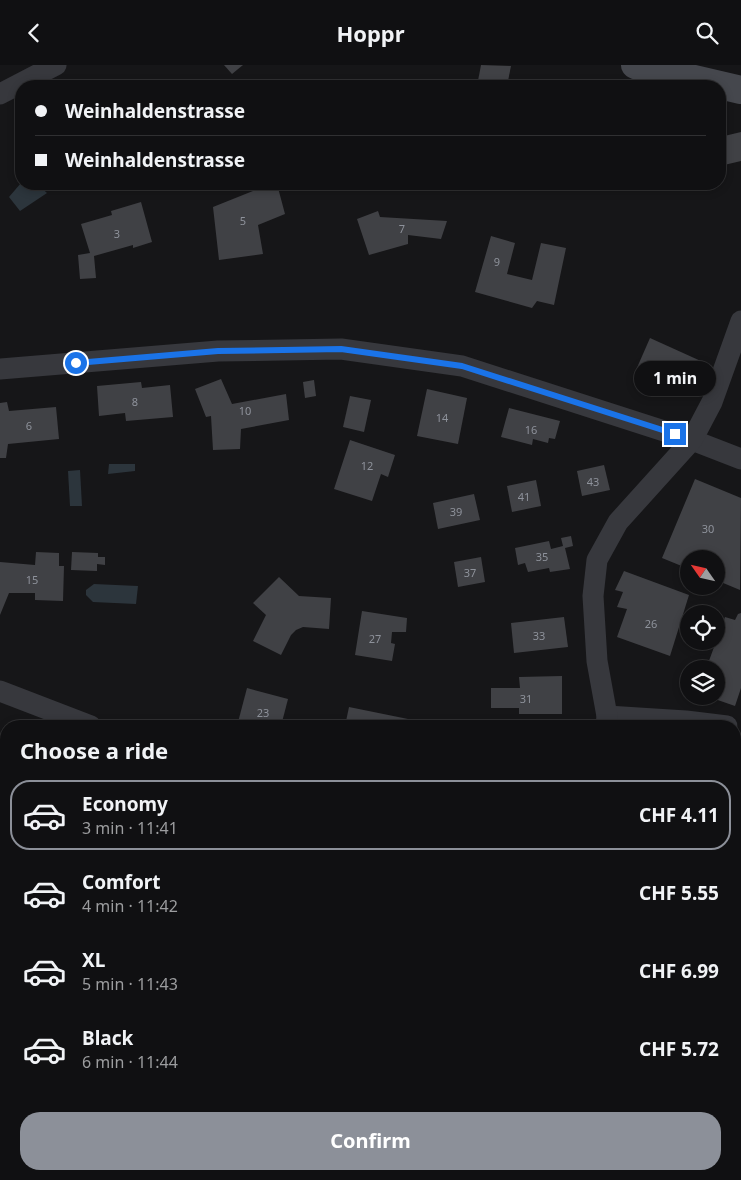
<!DOCTYPE html>
<meta charset="utf-8">
<style>
body{margin:0;font-family:"Noto Sans",sans-serif;background:#1e1e20;color:#f1f3f6;height:100vh;display:flex;flex-direction:column;font-size:19px;white-space:nowrap}
*{box-sizing:border-box;margin:0}
p{font-size:16px;color:#9c9d9f}
.icon{flex:none;width:28px;height:28px;fill:none;stroke:currentColor;stroke-width:2;stroke-linecap:round;stroke-linejoin:round}
.map{position:relative;flex:1;overflow:hidden}
.drawer{position:absolute;left:0px;top:655px;width:741px;height:460px;display:flex;flex-direction:column;background:#101012;border-radius:20px 20px 0 0;box-shadow:0 2px 8px #0003,0 0 0 1px #303032}
.drawer>*{flex:none}
.banner{position:absolute;left:15px;top:15px;width:711px;height:110px;border-radius:20px;box-shadow:0 2px 8px #0003,0 0 0 1px #303032;display:grid;align-content:center;height:110px;padding:0 20px;background:#101012}
.needle{width:32px;rotate:304deg}
.controls{position:absolute;left:680px;top:485px;display:grid;gap:10px}
.controls a{display:grid;place-items:center;width:45px;height:45px;border-radius:50%;background:#101012;box-shadow:0 2px 8px #0003,0 0 0 1px #303032;font-size:25px}
.end{position:absolute;width:22px;height:22px;margin:-11px;border:6px solid #1a73e8;background:#fff;box-shadow:0 0 0 2px #fff}
.from{border-radius:50%}
.bubble{position:absolute;height:35px;border-radius:18px;background:#101012;box-shadow:0 2px 8px #0003,0 0 0 1px #303032;font-size:16px;font-weight:700;line-height:35px;text-align:center}
.banner b{display:flex;align-items:center;gap:18px;height:48px;font-size:19px}
.banner b+b{border-top:1px solid #303032}
.banner i{width:12px;height:12px;background:#f1f3f6}
ul{padding:0;list-style:none}
li{display:flex;align-items:center;gap:15px;height:70px;margin:0 10px 8px;padding:0 10px;border:2px solid transparent;border-radius:20px}
li div{flex:1}
li b{display:block;font-size:19px}
li em{font-style:normal;font-weight:700}
li.active{border-color:#8c9099}
li>.icon{width:45px;height:45px;stroke-width:1.5}
h2{padding:0 20px;font-size:22px;line-height:60px}
.cta{display:flex;gap:10px;margin-top:auto;padding:10px 20px}
.cta a{flex:1;height:58px;border-radius:20px;background:#8c9099;color:#fff;font-size:20px;font-weight:700;line-height:58px;text-align:center}
header{display:flex;justify-content:space-between;align-items:center;height:65px;padding:0 20px;background:#101012;font-size:22px;font-weight:700}
.map>svg:first-child{display:block}
.green{fill:#1e261f}
.water{fill:#2c353c}
.building{fill:#404145}
.lines{fill:none;stroke-linecap:round;stroke-linejoin:round}
.street{stroke:#37383d;stroke-width:21}
.secondary{stroke:#45474d;stroke-width:28}
.route{stroke:#1a73e8;stroke-width:6}
.labels{text-anchor:middle;dominant-baseline:central;stroke-width:4;stroke-linejoin:round;paint-order:stroke}
.number-label{font-size:11px;fill:#8e929b}
</style>
<header><svg class="icon" aria-label="back" viewBox="0 0 24 24"><path d="M15 5l-7 7 7 7"/></svg>Hoppr<svg class="icon" aria-label="search" viewBox="0 0 24 24"><circle cx="10" cy="10" r="6"/><path d="M15 15l6 6"/></svg></header>
<div class="map">
<svg width="741" height="1115" viewBox="0 0 741 1115">
<rect width="100%" height="100%" fill="#161618"/>
<!-- green -->
<polygon class="green" points="741,1026 741,1115 546,1115 545,1109 735,1109 735,1027"/>
<!-- water -->
<g class="water">
<polygon points="21,118 37,119 47,128 20,146 9,132"/>
<polygon points="109,399 135,399 135,406 108,409"/>
<polygon points="80,405 82,441 70,441 68,406"/>
<polygon points="94,519 138,521 136,539 93,537 86,530 86,525"/>
</g>
<!-- building -->
<g class="building">
<polygon points="224,0 243,0 232,9"/>
<polygon points="481,0 511,1 507,21 477,21"/>
<polygon points="741,67 741,96 720,101 720,72"/>
<polygon points="270,119 277,119 285,149 258,160 263,189 219,195 213,142"/>
<polygon points="141,137 152,177 133,183 133,180 94,191 96,213 80,214 78,190 90,188 81,159 112,150 111,146"/>
<polygon points="378,146 380,152 447,156 441,174 408,170 408,179 369,190 357,154"/>
<polygon points="491,171 515,178 507,209 532,215 541,178 566,183 554,240 537,236 532,243 475,227"/>
<polygon points="650,273 703,297 688,329 636,305"/>
<polygon points="221,314 232,339 286,329 289,355 241,364 240,384 213,385 211,351 206,352 195,324"/>
<polygon points="314,315 316,331 305,333 303,317"/>
<polygon points="141,317 142,323 170,320 173,352 126,356 125,348 99,351 97,321"/>
<polygon points="427,324 467,333 458,379 417,371"/>
<polygon points="350,331 371,335 364,367 343,362"/>
<polygon points="7,337 9,346 56,342 59,374 8,379 6,393 0,393 0,338"/>
<polygon points="509,343 560,356 555,374 549,373 548,378 533,374 532,380 501,372"/>
<polygon points="350,375 395,390 388,412 381,409 372,436 334,424"/>
<polygon points="604,400 610,425 582,431 577,406"/>
<polygon points="695,414 741,433 740,525 716,515 716,494 689,494 689,504 662,493"/>
<polygon points="536,415 541,441 512,447 507,421"/>
<polygon points="474,429 480,455 438,464 433,438"/>
<polygon points="571,471 573,481 565,483 570,504 550,507 549,503 528,507 525,498 518,500 515,483 549,476 551,484 563,481 561,473"/>
<polygon points="36,487 59,488 59,501 64,501 63,536 35,535 35,528 9,528 0,550 0,497 35,500"/>
<polygon points="72,487 98,488 98,492 105,492 105,500 97,499 97,506 71,505"/>
<polygon points="481,492 485,517 458,522 454,497"/>
<polygon points="624,506 689,530 670,591 617,572 627,544 617,542 623,527 615,525"/>
<polygon points="279,512 299,531 331,533 329,564 303,562 296,565 291,570 281,590 253,576 266,550 253,538"/>
<polygon points="362,546 407,553 406,567 392,567 391,578 395,579 392,596 355,590"/>
<polygon points="741,548 741,623 735,641 709,632 716,631 716,604 706,604 725,552 735,555 738,549"/>
<polygon points="564,552 568,582 514,588 511,558"/>
<polygon points="562,611 562,649 519,649 519,643 491,643 491,623 520,623 519,612"/>
<polygon points="247,623 288,634 281,661 237,661"/>
<polygon points="349,642 408,654 406,661 345,661"/>
<polygon points="6,664 6,689 0,686 0,679"/>
<polygon points="735,771 737,774 741,771 741,812 735,802"/>
<polygon points="0,1097 6,1099 3,1115 0,1115"/>
<polygon points="42,1109 102,1109 100,1115 40,1115"/>
</g>
<g class="lines">
<!-- street -->
<g class="street">
<polyline points="0,29 56,0"/>
<polyline points="0,304 218,286 341,284 462,301 692,375 741,394"/>
<polyline points="0,626 91,661"/>
<polyline points="607,651 686,656 727,661"/>
<polyline points="606,661 607,651 597,596 593,531 597,495 618,457 692,375 712,337 741,256"/>
<polyline points="0,722 6,720"/>
<polyline points="735,855 741,857"/>
<polyline points="0,1019 6,1021"/>
<polyline points="361,1109 402,1115"/>
<polyline points="478,1115 479,1109"/>
</g>
<!-- secondary -->
<polyline class="secondary" points="635,0 741,25"/>
</g>
<g class="lines">
<!-- route -->
<polyline class="route" points="76,298 218,286 341,284 462,301 675,369"/>
</g>
<g class="labels">
<!-- number labels -->
<g class="number-label">
<text x="243" y="155">5</text>
<text x="402" y="163">7</text>
<text x="117" y="168">3</text>
<text x="497" y="196">9</text>
<text x="135" y="336">8</text>
<text x="245" y="345">10</text>
<text x="442" y="352">14</text>
<text x="29" y="360">6</text>
<text x="531" y="364">16</text>
<text x="367" y="400">12</text>
<text x="593" y="416">43</text>
<text x="524" y="431">41</text>
<text x="456" y="446">39</text>
<text x="708" y="463">30</text>
<text x="542" y="491">35</text>
<text x="470" y="507">37</text>
<text x="32" y="514">15</text>
<text x="651" y="558">26</text>
<text x="539" y="570">33</text>
<text x="375" y="573">27</text>
<text x="526" y="633">31</text>
<text x="263" y="647">23</text>
</g>
</g>
</svg>
<div class="controls">
<a><svg class="needle" viewBox="-14 -14 28 28"><path d="M0-13l5 13h-10z" fill="#e53935"/><path d="M0 13l5-13h-10z" fill="#9c9d9f"/></svg></a>
<a><svg class="icon" aria-label="locate" viewBox="0 0 24 24"><circle cx="12" cy="12" r="6"/><path d="M12 2v4M12 18v4M2 12h4M18 12h4"/></svg></a>
<a><svg class="icon" aria-label="layers" viewBox="0 0 24 24"><path d="M12 4l9 5-9 5-9-5zM3 14l9 5 9-5"/></svg></a>
</div>
<i class="end from" style="left:76px;top:298px"></i>
<i class="end" style="left:675px;top:369px"></i>
<div class="bubble" style="left:634px;top:296px;width:82px">1 min</div>
<div class="banner">
<b><i class="from"></i>Weinhaldenstrasse</b>
<b><i></i>Weinhaldenstrasse</b>
</div>
<section class="drawer">
<h2>Choose a ride</h2>
<ul>
<li class="active"><svg class="icon" aria-label="car" viewBox="0 0 24 24"><path d="M5 17H2v-5l4-1 3-4h7l3 4 3 1v5h-3M9 17h6M6 11h13"/><circle cx="7" cy="17" r="2"/><circle cx="17" cy="17" r="2"/></svg><div><b>Economy</b><p>3 min · 11:41</p></div><em>CHF 4.11</em></li>
<li><svg class="icon" aria-label="car" viewBox="0 0 24 24"><path d="M5 17H2v-5l4-1 3-4h7l3 4 3 1v5h-3M9 17h6M6 11h13"/><circle cx="7" cy="17" r="2"/><circle cx="17" cy="17" r="2"/></svg><div><b>Comfort</b><p>4 min · 11:42</p></div><em>CHF 5.55</em></li>
<li><svg class="icon" aria-label="car" viewBox="0 0 24 24"><path d="M5 17H2v-5l4-1 3-4h7l3 4 3 1v5h-3M9 17h6M6 11h13"/><circle cx="7" cy="17" r="2"/><circle cx="17" cy="17" r="2"/></svg><div><b>XL</b><p>5 min · 11:43</p></div><em>CHF 6.99</em></li>
<li><svg class="icon" aria-label="car" viewBox="0 0 24 24"><path d="M5 17H2v-5l4-1 3-4h7l3 4 3 1v5h-3M9 17h6M6 11h13"/><circle cx="7" cy="17" r="2"/><circle cx="17" cy="17" r="2"/></svg><div><b>Black</b><p>6 min · 11:44</p></div><em>CHF 5.72</em></li>
</ul>
<div class="cta"><a>Confirm</a></div>
</section>
</div>
